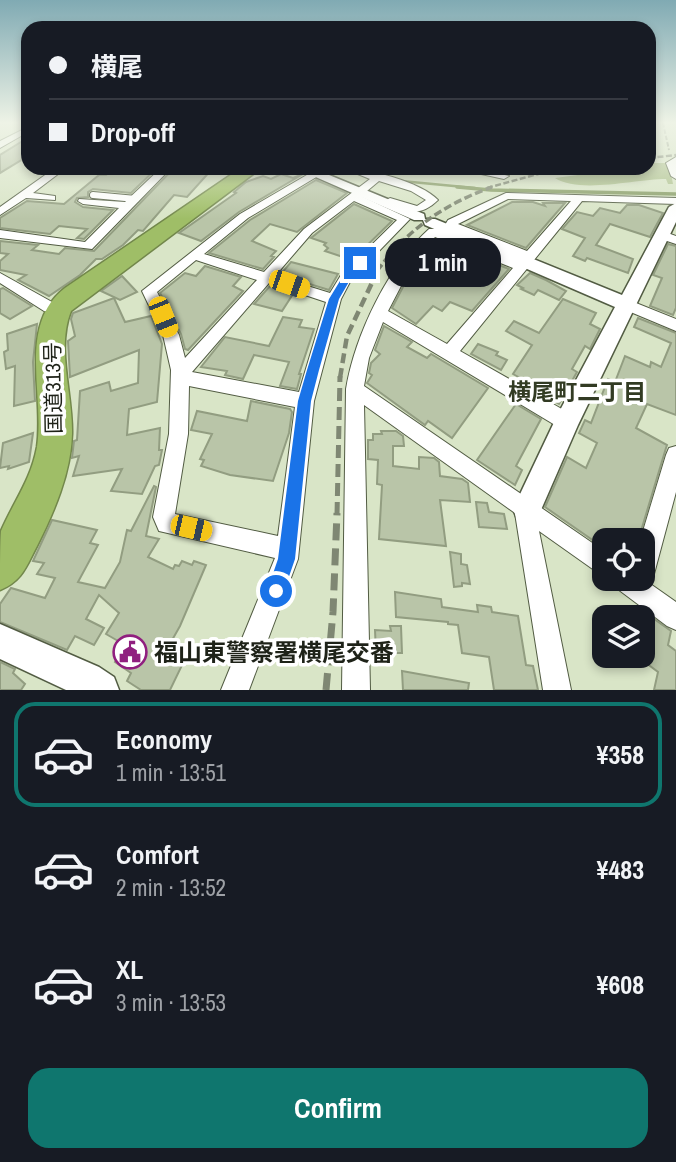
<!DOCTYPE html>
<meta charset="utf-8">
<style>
body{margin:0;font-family:"Archivo Narrow","Noto Sans JP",sans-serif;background:#242831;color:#f1f3f6;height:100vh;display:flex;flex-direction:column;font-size:26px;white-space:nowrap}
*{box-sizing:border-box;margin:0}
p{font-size:23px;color:#9ea1a6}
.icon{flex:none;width:38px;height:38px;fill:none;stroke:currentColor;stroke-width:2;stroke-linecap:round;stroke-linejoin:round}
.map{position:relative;height:690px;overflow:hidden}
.panel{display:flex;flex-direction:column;background:#171b24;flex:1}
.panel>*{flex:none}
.guide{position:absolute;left:21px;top:21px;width:635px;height:154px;border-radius:21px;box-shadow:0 4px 10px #0003;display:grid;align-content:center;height:154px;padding:0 28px;background:#171b24}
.controls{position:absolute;left:592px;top:528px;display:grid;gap:14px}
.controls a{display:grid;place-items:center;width:63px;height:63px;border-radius:14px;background:#171b24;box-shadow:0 4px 10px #0003;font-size:35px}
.end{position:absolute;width:32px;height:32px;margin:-16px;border:9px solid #1a73e8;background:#fff;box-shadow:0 0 0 4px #fff}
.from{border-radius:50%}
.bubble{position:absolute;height:49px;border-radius:21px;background:#171b24;box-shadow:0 4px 10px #0003;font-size:23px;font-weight:800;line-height:49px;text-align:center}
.car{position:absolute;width:21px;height:42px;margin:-21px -10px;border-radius:9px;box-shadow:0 0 5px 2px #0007;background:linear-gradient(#f5c518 24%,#345 0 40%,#f5c518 0 76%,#345 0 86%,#f5c518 0)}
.guide b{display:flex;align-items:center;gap:24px;height:66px;font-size:26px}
.guide b+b{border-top:2px solid #363941}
.guide i{width:18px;height:18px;background:#f1f3f6}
ul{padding:12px 0 0;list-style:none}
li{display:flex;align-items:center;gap:21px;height:105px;margin:0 14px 10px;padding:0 14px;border:4px solid transparent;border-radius:21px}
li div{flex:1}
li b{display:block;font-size:26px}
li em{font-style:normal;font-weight:800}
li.current{border-color:#0f766e}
li>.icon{width:63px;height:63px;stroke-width:1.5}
.primary-button{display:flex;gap:14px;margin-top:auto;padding:14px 28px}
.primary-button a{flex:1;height:80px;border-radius:21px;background:#0f766e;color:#fff;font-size:28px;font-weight:800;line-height:80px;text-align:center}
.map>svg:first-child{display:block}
.green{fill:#acc08b}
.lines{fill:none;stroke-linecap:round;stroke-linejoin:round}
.stream-far1{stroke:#859a63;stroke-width:2.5}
.stream{stroke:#859a63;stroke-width:3.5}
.building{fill:#b9c5a8;stroke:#929d81;stroke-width:2}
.lane-casing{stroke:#525c43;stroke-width:8}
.street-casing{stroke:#525c43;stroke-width:2}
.secondary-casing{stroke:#525c43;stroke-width:3}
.highway-casing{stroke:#72874b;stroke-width:3}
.path{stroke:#8b947e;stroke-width:2;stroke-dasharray:4.5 2;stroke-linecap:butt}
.lane{stroke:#fff;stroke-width:6}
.street{fill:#fff;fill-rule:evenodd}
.secondary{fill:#fff;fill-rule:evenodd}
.highway{fill:#9fbe67;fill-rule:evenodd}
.rail-far4{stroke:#7f8773;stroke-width:2.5;stroke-dasharray:6 2.5;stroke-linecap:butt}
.rail-far3{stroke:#7f8773;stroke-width:3.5;stroke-dasharray:8 3.5;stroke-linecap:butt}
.rail-far2{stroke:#7f8773;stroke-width:4.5;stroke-dasharray:10 5;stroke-linecap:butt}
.rail-far1{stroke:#7f8773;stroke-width:5;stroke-dasharray:13 6;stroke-linecap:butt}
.rail{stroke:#7f8773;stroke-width:7;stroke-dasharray:17 8;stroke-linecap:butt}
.route{fill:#1a73e8}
.labels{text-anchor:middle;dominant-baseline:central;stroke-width:7;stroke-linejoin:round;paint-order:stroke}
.street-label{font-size:21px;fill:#1e2218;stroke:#fff}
.neighbourhood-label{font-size:23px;font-weight:bold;fill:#323b23;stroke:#fff}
.near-poi-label{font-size:24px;font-weight:bold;fill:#1e2218;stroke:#fff;text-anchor:start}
</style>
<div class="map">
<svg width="676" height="690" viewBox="0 0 676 690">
<rect width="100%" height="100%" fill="#d9e5c7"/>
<!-- green -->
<path class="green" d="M650,160l3,3h16l4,21h-5l-2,-5c-30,0 -86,15 -111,-1l38,-5 1,-5h55z"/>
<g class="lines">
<!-- stream-far1 -->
<polyline class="stream-far1" points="401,181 475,188"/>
<!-- stream -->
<polyline class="stream" points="457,187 491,190 676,194"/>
</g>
<!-- building -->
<g class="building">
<polygon points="21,142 28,143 28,156 0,173 0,155"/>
<polygon points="114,168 146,170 157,168 131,193 93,189 88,192 88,197 77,198 75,202 83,207 113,210 84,239 77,238 87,229 59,226 50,234 0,228 0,218 27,201 64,204 99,175 106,175"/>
<polygon points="174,168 213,168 187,197 174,195 143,231 138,230 123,245 102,259 96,259 80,275 49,296 18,280 26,275 0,270 0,261 8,254 0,253 0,241 38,245 32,250 59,254 65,248 94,251"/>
<polygon points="281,174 293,178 303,174 239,212 201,241 179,233 236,193 234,192 246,182 263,176 271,179"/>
<polygon points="316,180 347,193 297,232 270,224 252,241 276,251 271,256 274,257 263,269 209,253 250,220"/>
<polygon points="512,202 533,202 545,206 543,203 565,203 526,248 467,225"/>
<polygon points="354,204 392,221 352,260 325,251 328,248 324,245 326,243 311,238"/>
<polygon points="627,205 639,205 663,213 650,237 610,224 596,245 633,259 628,273 587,258 585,261 573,256 585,238 562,229 577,212 593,216 600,208 620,213"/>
<polygon points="436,240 509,269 472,311 450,302 442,311 433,306 416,324 392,308 416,262"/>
<polygon points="668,244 676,246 676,308 673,315 650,306 662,278 653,275"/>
<polygon points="291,262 338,274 329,290 280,275"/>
<polygon points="205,266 241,277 233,286 243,291 188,350 185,349 181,334 160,293 185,273 196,276"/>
<polygon points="530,273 546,280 566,291 559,300 538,290 534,295 521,289 523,288 517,285"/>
<polygon points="122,276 137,292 120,300 101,291"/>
<polygon points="270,286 293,294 282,311 254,304"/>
<polygon points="3,288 32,306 10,319 0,313 0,289"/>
<polygon points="114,298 125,322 151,316 162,344 157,402 129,409 127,435 160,428 159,450 162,450 159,465 155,466 142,494 111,491 122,469 73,476 79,456 72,458 74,441 77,440 80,391 109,382 111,391 138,383 139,350 70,377 68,341 75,336 71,319 73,313"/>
<polygon points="563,299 596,313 590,324 600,329 590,349 585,346 572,369 577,372 559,404 545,396 547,393 513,374 532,345 506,331 514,321 539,333"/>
<polygon points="283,317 302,320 299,327 314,329 299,374 301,374 297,389 280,386 289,362 254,355 243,379 225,375 227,371 201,367 225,337 269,346"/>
<polygon points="638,318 676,333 676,415 647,404 636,428 667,445 666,448 638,541 604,541 604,548 545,507 567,457 586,468 597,443 579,433 585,420 591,423 608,379 615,382 625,356 650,367 651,362 661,367 671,343 634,327"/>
<polygon points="37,324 33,362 35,401 14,406 15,366 6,369 4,352 8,350 7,334"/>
<polygon points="384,326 412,342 407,347 427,358 431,354 488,388 452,438 428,421 425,425 367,383 372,375 369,373 371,363 380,354 375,350"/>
<polygon points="478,344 498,352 496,355 507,360 501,370 471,354"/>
<polygon points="251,401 290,409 292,412 289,433 273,481 230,475 201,466 204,460 200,459 212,434 191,430 197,411 247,421"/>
<polygon points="516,404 541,419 516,466 522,470 515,485 477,460"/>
<polygon points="381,431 396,431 403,436 404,446 393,446 393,466 419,469 419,457 434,458 439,462 440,476 462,479 468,483 470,502 440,500 446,546 379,539 382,485 377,484 378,460 368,459 368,440 373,440 373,434 382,434"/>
<polygon points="33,433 29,462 8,469 9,466 0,468 3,443"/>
<polygon points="154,486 156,487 146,536 159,539 148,557 173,569 175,565 179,566 182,561 192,565 194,561 206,565 180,626 167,649 185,659 170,690 141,690 127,681 131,673 115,662 125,645 106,634 119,613 99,595 86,619 104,628 94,645 75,636 67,650 0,622 0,604 11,588 45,598 55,578 37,574 44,563 33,561 52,520 97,530 90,543 98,545 78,582 105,588 120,562 127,530 131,531"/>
<polygon points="476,502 487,503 489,512 504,514 507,529 479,527"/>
<polygon points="450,552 461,554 461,564 467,565 470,584 462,583 462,586 454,587"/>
<polygon points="395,592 441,599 442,607 478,612 477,605 491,607 492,612 518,616 526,665 533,666 538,690 494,690 489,657 462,653 458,625 448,624 448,622 396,617"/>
<polygon points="640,609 671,631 668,645 676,651 676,690 654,690 658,672 642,660 642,618 638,617"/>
<polygon points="390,626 401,626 402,653 376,653 375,630 391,631"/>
<polygon points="0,662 15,669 13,673 25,684 21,690 0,690"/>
<polygon points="402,671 469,683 468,690 403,690"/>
</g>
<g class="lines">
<defs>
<polyline id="lane" points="93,195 136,199"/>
<g id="street">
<polygon points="28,127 28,132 0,148 0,141"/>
<polygon points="676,157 676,179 671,176 666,163"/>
<polygon points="55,168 66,168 33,193 55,196 55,200 26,198 0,215 0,207"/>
<polygon points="161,168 171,168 92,249 0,238 0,230 85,242 119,208 83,204 78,201 79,199 125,202"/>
<path d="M343,168c24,0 78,14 95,32 -17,17 -34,14 -53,1l5,-3 27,8 9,-6 -15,-9 -32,-10 -18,15 49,23 -59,61 -10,19 -27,102 -16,158 -49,131h-28l54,-132 -116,-27 -6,-14 16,-83 2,-64 -8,-35 -21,-44 98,-77 72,-42h6v4l-70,42 -44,36 60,18 40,-43 66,-50zM354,201l43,19 -56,55 -11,18 -55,-17 37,-43zM196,260l61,20 -72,78 -6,-23 -22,-43zM269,283l57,19 -27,90 -107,-20zM189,386l106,21 -17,129 -103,-22 13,-80z"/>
<polygon points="454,168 475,168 509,176 504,179"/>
<path d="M506,193l170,5v6l-94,-3 -122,150 114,65 2,6 -2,6 -7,2 -7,-2 -177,-106 -14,36 -5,28 240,165v26l-65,-46 32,159h-28l-28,-177 -151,-108 6,285h-28l4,-301c9,-54 42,-123 83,-160h8l82,32 2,-3 -76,-33 3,-5zM508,199l63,2 -44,50 -69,-27zM435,237l78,31 -66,76 -59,-33 26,-50z"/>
<polygon points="662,231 676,236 676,244 658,238 658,232"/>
<polygon points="0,273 52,302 64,304 66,308 59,313 44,311 0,283"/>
<polygon points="626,299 676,319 676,331 621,308 619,304 621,300"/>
<polygon points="676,446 676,492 654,574 649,583 676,602 676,630 667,626 615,587 611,579 642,579 642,541 640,541 666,455 669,448"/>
</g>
<g id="secondary">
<polygon points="295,168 312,168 424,214 425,219 435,219 622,295 669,207 676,203 676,222 578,425 537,519 527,523 517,519 513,509 558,414 615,307 425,225 423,220 414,220"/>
<polygon points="0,624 99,667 114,677 119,690 66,690 0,659"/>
</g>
<path id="highway" d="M241,168h20l-190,143c-15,38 2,83 1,123 -1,39 -18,78 -35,112 -11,21 -15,35 -37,44 0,-15 0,-47 1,-59 13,-30 30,-51 36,-84 8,-52 -20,-122 28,-159z"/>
</defs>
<!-- lane casing -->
<use href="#lane" class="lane-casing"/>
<!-- street casing -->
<use href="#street" class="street-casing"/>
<!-- secondary casing -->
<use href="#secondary" class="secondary-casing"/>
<!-- highway casing -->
<use href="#highway" class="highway-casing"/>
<!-- path -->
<polyline class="path" points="663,123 669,150"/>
<!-- lane -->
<use href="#lane" class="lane"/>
<!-- street -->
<use href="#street" class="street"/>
<!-- secondary -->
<use href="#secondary" class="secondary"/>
<!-- highway -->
<use href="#highway" class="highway"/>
<!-- rail-far4 -->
<g class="rail-far4">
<polyline points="649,158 676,155"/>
<polyline points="487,188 538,174 573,168"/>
</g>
<!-- rail-far3 -->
<path class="rail-far3" d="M377,271c30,-41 67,-67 115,-84"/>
<!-- rail-far2 -->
<polyline class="rail-far2" points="340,378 347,336 378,270"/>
<!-- rail-far1 -->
<polyline class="rail-far1" points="337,515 340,376"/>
<!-- rail -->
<polyline class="rail" points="326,690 333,612 337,513"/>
</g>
<!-- sky -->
<linearGradient id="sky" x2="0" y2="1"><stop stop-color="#80aab3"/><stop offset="0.56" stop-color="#eef3e6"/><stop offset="1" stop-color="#eef3e6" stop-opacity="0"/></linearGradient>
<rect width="676" height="219" fill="url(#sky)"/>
<!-- route -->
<polygon class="route" points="357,261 365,263 350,280 339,299 319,370 311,401 295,559 282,597 276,600 270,597 267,591 278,559 298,401 307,370 329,299 343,276"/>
<!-- icons -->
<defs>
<symbol id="civic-ring" viewBox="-11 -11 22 22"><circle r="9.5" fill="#fff" stroke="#901f7f" stroke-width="1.5"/><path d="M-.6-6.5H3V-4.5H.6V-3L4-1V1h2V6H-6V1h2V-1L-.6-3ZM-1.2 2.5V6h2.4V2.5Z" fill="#901f7f"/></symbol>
</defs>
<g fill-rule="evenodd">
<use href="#civic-ring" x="111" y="633" width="38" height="38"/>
</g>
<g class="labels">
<!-- street labels -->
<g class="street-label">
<text transform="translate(53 388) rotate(-91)">国道313号</text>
</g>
<!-- neighbourhood labels -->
<g class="neighbourhood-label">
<text x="577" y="391">横尾町二丁目</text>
</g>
<!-- near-poi labels -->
<g class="near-poi-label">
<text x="154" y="652">福山東警察署横尾交番</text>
</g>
</g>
</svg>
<div class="controls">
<a><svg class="icon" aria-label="locate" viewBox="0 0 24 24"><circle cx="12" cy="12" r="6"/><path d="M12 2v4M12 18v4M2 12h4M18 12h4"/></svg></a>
<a><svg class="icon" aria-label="layers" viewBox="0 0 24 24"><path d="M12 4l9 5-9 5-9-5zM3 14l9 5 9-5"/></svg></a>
</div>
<i class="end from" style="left:276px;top:591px"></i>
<i class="end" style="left:360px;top:263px"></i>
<div class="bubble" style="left:385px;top:238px;width:116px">1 min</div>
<i class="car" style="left:289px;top:284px;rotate:109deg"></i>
<i class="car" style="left:163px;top:317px;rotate:158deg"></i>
<i class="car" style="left:191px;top:528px;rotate:103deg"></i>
<div class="guide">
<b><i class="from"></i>横尾</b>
<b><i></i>Drop-off</b>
</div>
</div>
<section class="panel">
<ul>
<li class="current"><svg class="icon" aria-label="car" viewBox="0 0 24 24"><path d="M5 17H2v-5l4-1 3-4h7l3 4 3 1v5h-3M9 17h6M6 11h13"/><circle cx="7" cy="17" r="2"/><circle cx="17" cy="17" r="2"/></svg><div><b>Economy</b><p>1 min · 13:51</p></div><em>¥358</em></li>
<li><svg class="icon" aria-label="car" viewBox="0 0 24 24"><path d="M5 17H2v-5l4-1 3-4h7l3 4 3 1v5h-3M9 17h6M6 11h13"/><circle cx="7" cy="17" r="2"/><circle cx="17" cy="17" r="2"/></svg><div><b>Comfort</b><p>2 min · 13:52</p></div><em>¥483</em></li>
<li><svg class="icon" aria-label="car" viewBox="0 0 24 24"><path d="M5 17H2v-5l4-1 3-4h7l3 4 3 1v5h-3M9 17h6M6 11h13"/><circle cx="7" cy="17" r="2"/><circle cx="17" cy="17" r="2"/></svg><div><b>XL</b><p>3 min · 13:53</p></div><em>¥608</em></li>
</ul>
<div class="primary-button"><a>Confirm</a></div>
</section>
